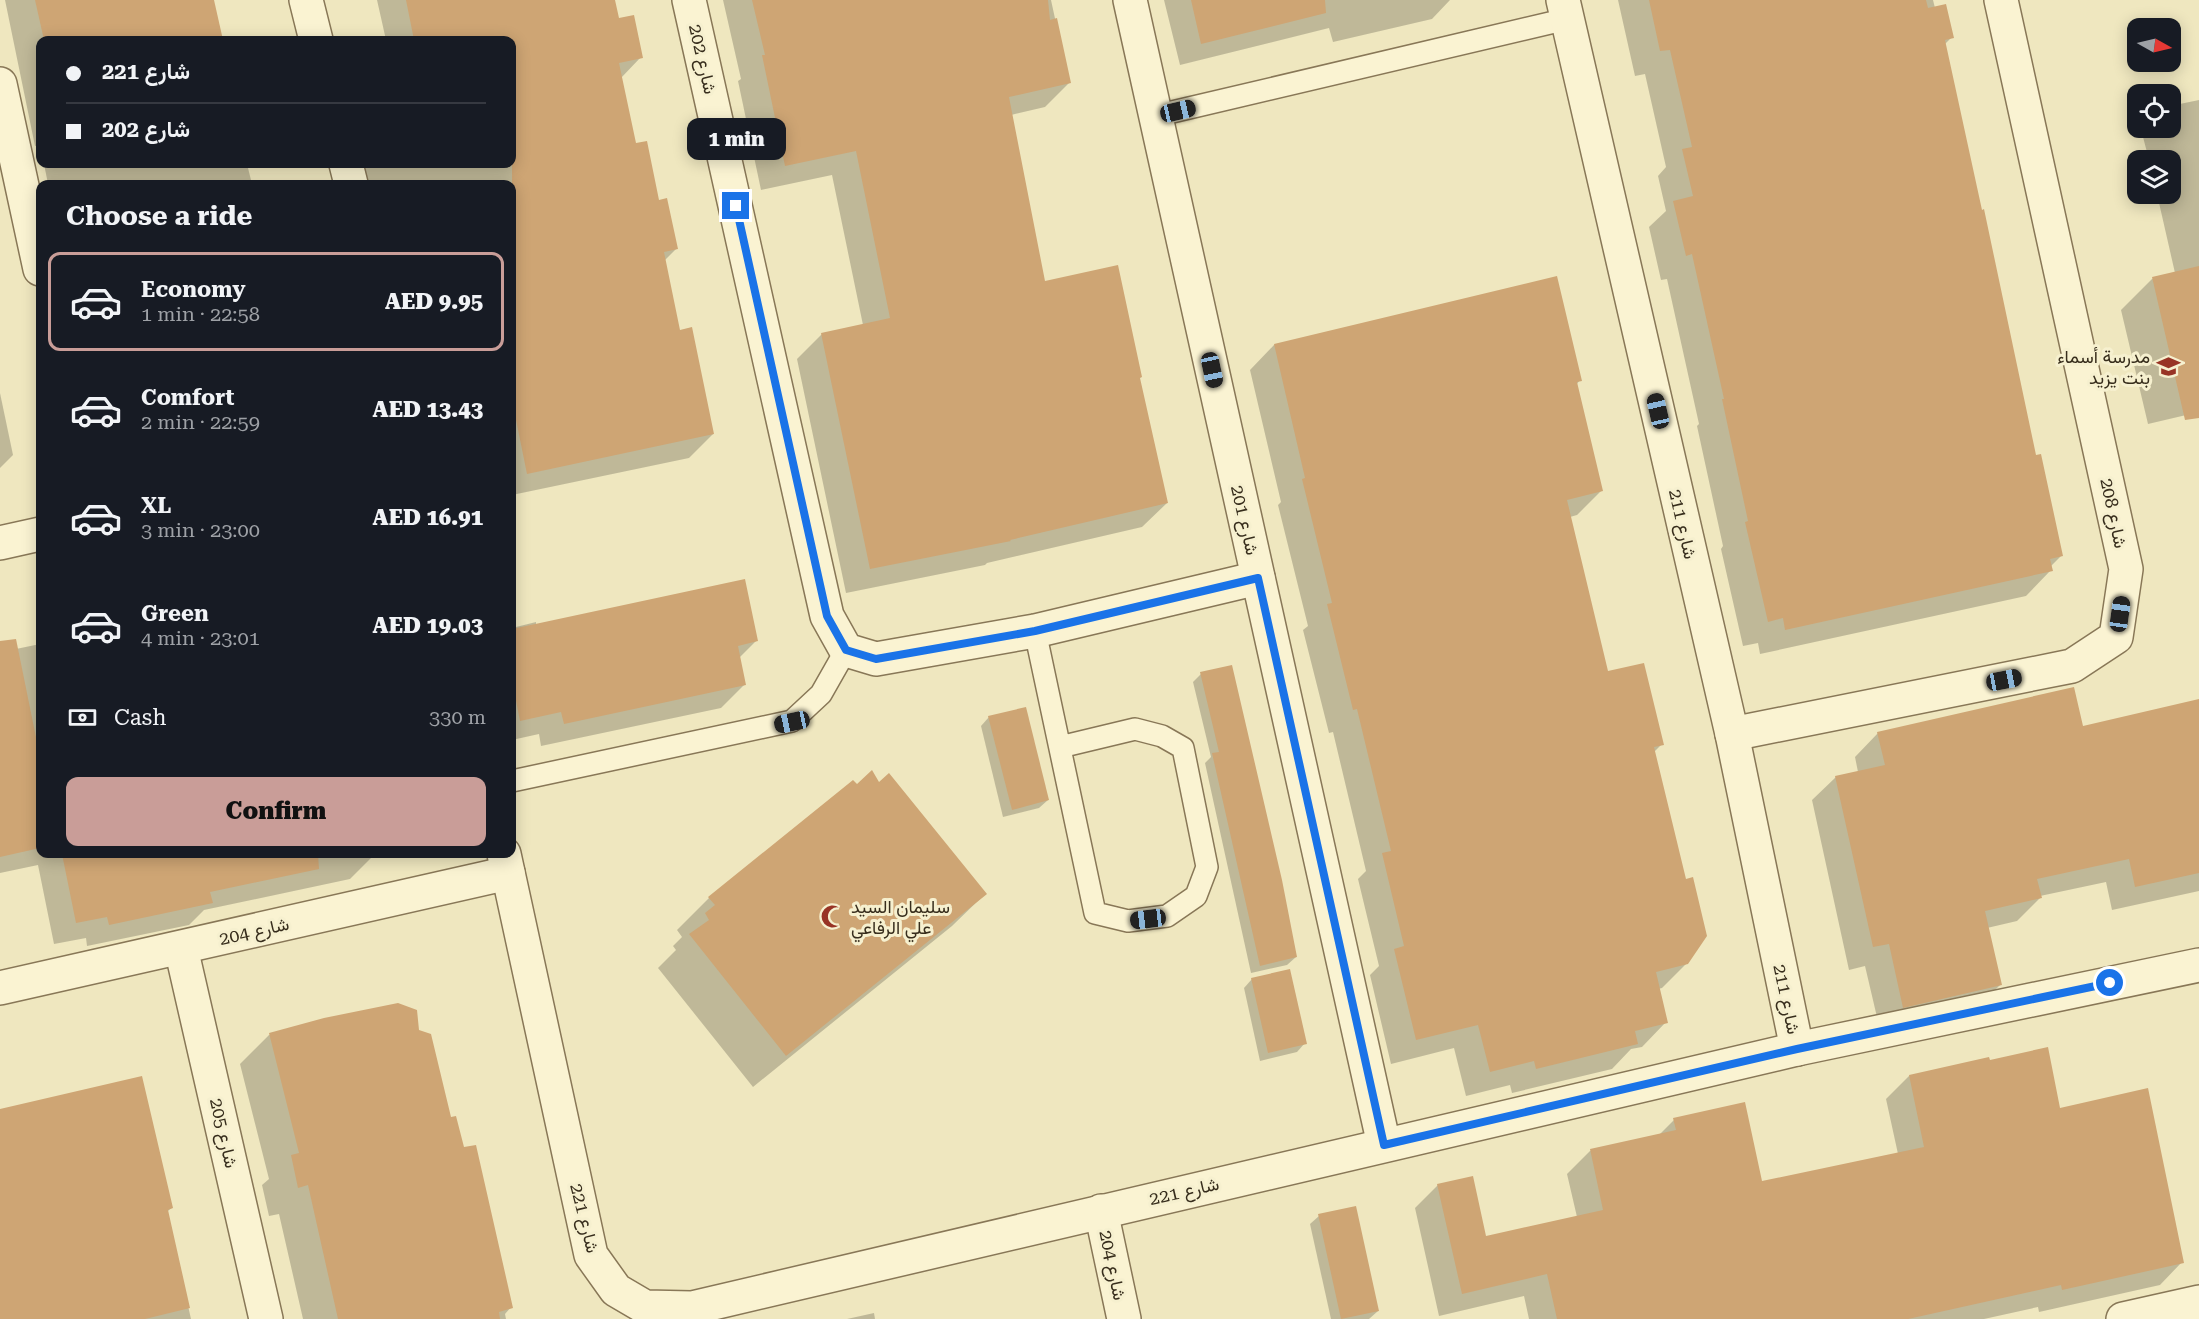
<!DOCTYPE html>
<meta charset="utf-8">
<style>
body{margin:0;font-family:"Roboto Serif",Vazirmatn,serif;background:#242831;color:#f1f3f6;height:100vh;display:flex;flex-direction:column;font-size:22px;white-space:nowrap}
*{box-sizing:border-box;margin:0}
p{font-size:20px;color:#9ea1a6}
.icon{flex:none;width:33px;height:33px;fill:none;stroke:currentColor;stroke-width:2;stroke-linecap:round;stroke-linejoin:round}
.map{position:relative;flex:1;overflow:hidden}
.sheet{position:absolute;left:36px;top:180px;width:480px;height:678px;display:flex;flex-direction:column;background:#171b24;border-radius:12px;box-shadow:0 3px 15px #0003}
.sheet>*{flex:none}
.guide{position:absolute;left:36px;top:36px;width:480px;height:132px;border-radius:12px;box-shadow:0 3px 15px #0003;display:grid;align-content:center;height:132px;padding:0 30px;background:#171b24}
.needle{width:39px;rotate:98deg}
.controls{position:absolute;left:2127px;top:18px;display:grid;gap:12px}
.controls a{display:grid;place-items:center;width:54px;height:54px;border-radius:12px;background:#171b24;box-shadow:0 3px 15px #0003;font-size:30px}
.end{position:absolute;width:27px;height:27px;margin:-14px;border:8px solid #1a73e8;background:#fff;box-shadow:0 0 0 3px #fff}
.from{border-radius:50%}
.bubble{position:absolute;height:42px;border-radius:12px;background:#171b24;box-shadow:0 3px 15px #0003;font-size:20px;font-weight:800;line-height:42px;text-align:center}
.car{position:absolute;width:18px;height:36px;margin:-18px -9px;border-radius:8px;box-shadow:0 0 4px 2px #0007;background:linear-gradient(#222 24%,#8ab4d8 0 40%,#222 0 76%,#8ab4d8 0 86%,#222 0)}
.guide b{display:flex;align-items:center;gap:21px;height:57px;font-size:22px}
.guide b+b{border-top:2px solid #363941}
.guide i{width:15px;height:15px;background:#f1f3f6}
ul{padding:0;list-style:none}
li{display:flex;align-items:center;gap:18px;height:99px;margin:0 12px 9px;padding:0 18px;border:3px solid transparent;border-radius:12px}
li div{flex:1}
li b{display:block;font-size:22px}
li em{font-style:normal;font-weight:800}
li.active{border-color:#c99d98}
li>.icon{width:54px;height:54px;stroke-width:1.5}
h2{padding:0 30px;font-size:27px;line-height:72px}
.pay{display:flex;align-items:center;gap:15px;height:66px;padding:0 30px;font-size:22px}
.pay p{margin-inline-start:auto}
.primary-button{display:flex;gap:12px;margin-top:auto;padding:12px 30px}
.primary-button a{flex:1;height:69px;border-radius:12px;background:#c99d98;color:#111;font-size:24px;font-weight:800;line-height:69px;text-align:center}
.map>svg:first-child{display:block}
.shadow{fill:#0003}
.building{fill:#cea574}
.lines{fill:none;stroke-linecap:round;stroke-linejoin:round}
.lane-casing{stroke:#887757;stroke-width:24}
.street-casing{stroke:#887757;stroke-width:36}
.lane{stroke:#faf3d2;stroke-width:21}
.street{stroke:#faf3d2;stroke-width:33}
.route{stroke:#1a73e8;stroke-width:8}
.labels{text-anchor:middle;dominant-baseline:central;stroke-width:6;stroke-linejoin:round;paint-order:stroke}
.street-label{font-size:18px;fill:#372d1c;stroke:#f6f0cf}
.poi-label{font-size:18px;fill:#372d1c;stroke:#f6f0cf;text-anchor:end}
</style>
<div class="map">
<svg width="2199" height="1319" viewBox="0 0 2199 1319">
<rect width="100%" height="100%" fill="#efe7bf"/>
<!-- shadow -->
<g class="shadow">
<polygon points="5,0 213,0 221,40 40,40 40,149 40,145 35,146"/>
<polygon points="377,0 613,0 617,20 641,57 621,78 635,145 676,249 664,261 679,332 713,434 689,458 512,495 512,184 368,184 363,164 512,164 512,40 386,40"/>
<polygon points="723,0 1051,0 1069,83 1045,107 1011,115 1044,283 1138,378 1167,503 1142,527 987,563 985,565 846,593 797,359 822,334 863,325 832,175 761,190 738,81 741,79"/>
<polygon points="1164,0 1450,0 1432,19 1333,42 1329,28 1180,65"/>
<polygon points="1618,0 1933,0 1935,8 1952,37 1944,45 2035,457 2061,556 2050,567 2051,570 2026,596 1760,654 1758,643 1743,646 1721,549 1723,546 1697,426 1699,424 1667,279 1661,280 1649,227 1666,211 1658,176 1666,167 1645,74 1635,76"/>
<polygon points="2199,100 2199,412 2148,424 2121,310 2152,279 2175,273 2157,194 2170,194 2170,160 2149,160 2143,137 2152,128 2170,128 2170,109 2175,105"/>
<polygon points="44,164 247,164 252,184 48,184"/>
<polygon points="1556,278 1580,380 1576,385 1601,491 1577,515 1570,517 1607,673 1662,744 1654,752 1687,963 1662,988 1658,989 1666,1022 1642,1047 1631,1049 1612,1069 1512,1093 1510,1085 1466,1096 1454,1048 1391,1064 1370,975 1379,966 1358,879 1366,871 1333,732 1329,733 1303,630 1308,626 1278,505 1281,502 1250,370 1274,345"/>
<polygon points="0,393 13,455 0,468"/>
<polygon points="536,622 536,625 756,641 739,658 744,685 721,708 541,746 539,734 512,740 512,628"/>
<polygon points="40,644 40,854 371,854 372,857 350,879 204,910 189,925 87,946 86,938 54,944 38,865 0,873 0,666 16,649"/>
<polygon points="1201,674 1296,957 1287,965 1251,973 1205,763 1211,757 1193,682"/>
<polygon points="2199,701 2199,891 2112,910 2106,882 2040,896 2040,898 2017,921 1987,928 2000,985 1977,1008 1880,1030 1865,966 1849,970 1812,800 1836,777 1858,772 1855,757 1878,733 2082,727"/>
<polygon points="989,717 1048,800 1039,808 1003,817 981,726"/>
<polygon points="879,785 985,894 952,926 753,1087 658,968 676,950 673,946 682,937 677,930 709,898 857,786"/>
<polygon points="1252,979 1305,1043 1297,1052 1260,1061 1244,988"/>
<polygon points="325,1020 418,1031 450,1119 511,1307 505,1314 506,1319 303,1319 279,1214 269,1216 262,1185 269,1179 240,1064 269,1035"/>
<polygon points="1909,1076 2059,1110 2182,1262 2160,1285 2039,1312 2038,1307 1984,1319 1529,1319 1524,1296 1439,1316 1415,1208 1438,1185 1485,1238 1577,1217 1567,1174 1590,1151 1658,1136 1674,1120 1761,1183 1898,1154 1886,1099"/>
<polygon points="0,1110 171,1208 167,1212 191,1319 0,1319"/>
<polygon points="1319,1216 1378,1311 1369,1319 1331,1319 1310,1224"/>
<polygon points="874,1313 875,1319 847,1319"/>
</g>
<!-- building -->
<g class="building">
<polygon points="35,0 214,0 223,40 44,40"/>
<polygon points="406,0 615,0 619,18 634,15 643,58 619,63 636,143 647,141 659,200 667,198 678,249 664,252 680,330 692,327 714,434 527,474 512,400 512,40 414,40"/>
<polygon points="752,0 1048,0 1050,20 1057,18 1071,83 1009,97 1045,281 1118,265 1142,377 1140,378 1168,503 1010,540 1011,541 870,569 821,333 890,318 856,151 785,166 762,55 765,55"/>
<polygon points="1191,0 1325,0 1326,13 1201,44"/>
<polygon points="1649,0 1926,0 1928,8 1946,4 1954,38 1945,40 1982,210 1984,209 2036,455 2041,454 2063,556 2050,559 2053,571 1785,630 1783,618 1768,622 1745,522 1748,521 1722,399 1724,399 1692,254 1686,256 1673,201 1693,196 1682,149 1692,147 1670,50 1660,51"/>
<polygon points="2199,266 2199,418 2185,420 2152,277"/>
<polygon points="1557,276 1582,381 1577,382 1603,491 1567,500 1608,671 1644,663 1664,745 1654,747 1686,879 1693,877 1707,936 1688,964 1656,972 1668,1023 1635,1031 1638,1044 1536,1069 1534,1061 1490,1072 1478,1025 1416,1040 1394,949 1404,946 1382,853 1391,851 1357,709 1353,710 1327,604 1332,603 1302,479 1305,478 1274,344"/>
<polygon points="745,579 758,641 738,646 746,685 564,724 561,712 520,721 512,680 512,629"/>
<polygon points="16,639 40,757 40,848 0,857 0,641"/>
<polygon points="1232,665 1282,880 1297,957 1260,966 1212,753 1219,752 1200,672"/>
<polygon points="2074,687 2083,726 2199,699 2199,873 2135,887 2129,859 2037,879 2042,898 1985,911 2002,985 1903,1008 1889,944 1873,947 1835,776 1885,765 1877,732"/>
<polygon points="1026,707 1049,800 1012,810 988,716"/>
<polygon points="872,770 879,782 889,773 987,894 786,1056 689,934 709,920 705,913 715,905 708,897 853,780 857,784"/>
<polygon points="62,854 318,854 319,869 210,892 213,903 109,925 107,917 76,923"/>
<polygon points="1290,969 1307,1044 1268,1053 1251,978"/>
<polygon points="398,1003 417,1010 419,1030 431,1034 451,1117 456,1116 464,1147 476,1145 513,1308 499,1312 500,1319 338,1319 308,1185 298,1188 291,1155 299,1153 269,1033 324,1018"/>
<polygon points="2048,1047 2060,1108 2148,1088 2184,1263 2062,1290 2061,1285 1908,1319 1557,1319 1547,1274 1462,1294 1437,1184 1473,1176 1486,1236 1603,1210 1590,1149 1676,1130 1673,1118 1745,1102 1762,1181 1924,1147 1909,1075 1989,1057 1990,1060"/>
<polygon points="142,1076 173,1208 168,1210 190,1308 145,1319 0,1319 0,1109"/>
<polygon points="1356,1206 1379,1311 1341,1319 1318,1214"/>
</g>
<g class="lines">
<defs>
<g id="lane">
<polyline points="1155,116 1567,19"/>
<polyline points="1035,631 1095,913 1128,921 1167,916 1196,896 1207,867 1183,748 1162,736 1135,729 1060,747"/>
<polyline points="512,781 792,721 821,694 846,650"/>
</g>
<g id="street">
<polyline points="306,0 316,40"/>
<polyline points="689,0 827,616 846,650 876,659 1035,631 1258,578"/>
<polyline points="1130,0 1384,1145"/>
<polyline points="1563,0 1732,734 1797,1049"/>
<polyline points="0,84 40,269"/>
<polyline points="346,164 351,184"/>
<polyline points="0,543 40,534"/>
<polyline points="1732,734 2072,666 2116,637 2126,569 2001,0"/>
<polyline points="504,854 591,1255 616,1290 645,1307 692,1308 1797,1049 2199,965"/>
<polyline points="181,948 266,1319"/>
<polyline points="0,988 508,873"/>
<polyline points="1101,1211 1124,1319"/>
<polyline points="2123,1319 2199,1302"/>
</g>
</defs>
<!-- lane casing -->
<use href="#lane" class="lane-casing"/>
<!-- street casing -->
<use href="#street" class="street-casing"/>
<!-- lane -->
<use href="#lane" class="lane"/>
<!-- street -->
<use href="#street" class="street"/>
</g>
<g class="lines">
<!-- route -->
<polyline class="route" points="736,206 827,616 846,650 876,659 1035,631 1258,578 1384,1145 1797,1049 2110,983"/>
</g>
<!-- icons -->
<defs>
<symbol id="school-bare" viewBox="-9 -9 18 18"><path d="M0-5L7-2L0 1L-7-2ZM-4 1L0 2.5L4 1V4Q0 6-4 4Z" fill="#983425" stroke="#f6f0cf" stroke-width="2.5" paint-order="stroke"/></symbol>
<symbol id="mosque-bare" viewBox="-9 -9 18 18"><path d="M3.5-4.9A6 6 0 1 0 3.5 4.9A5 5 0 1 1 3.5-4.9Z" fill="#983425" stroke="#f6f0cf" stroke-width="2.5" paint-order="stroke"/></symbol>
</defs>
<g fill-rule="evenodd">
<use href="#school-bare" x="2152" y="350" width="33" height="33"/>
<use href="#mosque-bare" x="816" y="900" width="33" height="33"/>
</g>
<g class="labels">
<!-- street labels -->
<g class="street-label">
<text transform="translate(703 59) rotate(77)">شارع 202</text>
<text transform="translate(2114 513) rotate(78)">شارع 208</text>
<text transform="translate(1245 520) rotate(77)">شارع 201</text>
<text transform="translate(1683 524) rotate(77)">شارع 211</text>
<text transform="translate(254 931) rotate(-13)">شارع 204</text>
<text transform="translate(1787 999) rotate(78)">شارع 211</text>
<text transform="translate(224 1133) rotate(77)">شارع 205</text>
<text transform="translate(1184 1191) rotate(-13)">شارع 221</text>
<text transform="translate(585 1218) rotate(76)">شارع 221</text>
<text transform="translate(1113 1265) rotate(78)">شارع 204</text>
</g>
<!-- poi labels -->
<g class="poi-label">
<text x="2150" y="356">مدرسة أسماء<tspan x="2150" dy="21">بنت يزيد</tspan></text>
<text x="851" y="906" text-anchor="start">سليمان السيد<tspan x="851" dy="21">علي الرفاعي</tspan></text>
</g>
</g>
</svg>
<div class="controls">
<a><svg class="needle" viewBox="-14 -14 28 28"><path d="M0-13l5 13h-10z" fill="#e53935"/><path d="M0 13l5-13h-10z" fill="#9ea1a6"/></svg></a>
<a><svg class="icon" aria-label="locate" viewBox="0 0 24 24"><circle cx="12" cy="12" r="6"/><path d="M12 2v4M12 18v4M2 12h4M18 12h4"/></svg></a>
<a><svg class="icon" aria-label="layers" viewBox="0 0 24 24"><path d="M12 4l9 5-9 5-9-5zM3 14l9 5 9-5"/></svg></a>
</div>
<i class="end from" style="left:2110px;top:983px"></i>
<i class="end" style="left:736px;top:206px"></i>
<div class="bubble" style="left:687px;top:118px;width:99px">1 min</div>
<i class="car" style="left:1178px;top:111px;rotate:77deg"></i>
<i class="car" style="left:1212px;top:370px;rotate:168deg"></i>
<i class="car" style="left:1658px;top:411px;rotate:347deg"></i>
<i class="car" style="left:2120px;top:614px;rotate:8deg"></i>
<i class="car" style="left:2004px;top:680px;rotate:79deg"></i>
<i class="car" style="left:792px;top:722px;rotate:258deg"></i>
<i class="car" style="left:1148px;top:919px;rotate:263deg"></i>
<div class="guide">
<b><i class="from"></i>شارع 221</b>
<b><i></i>شارع 202</b>
</div>
<section class="sheet">
<h2>Choose a ride</h2>
<ul>
<li class="active"><svg class="icon" aria-label="car" viewBox="0 0 24 24"><path d="M5 17H2v-5l4-1 3-4h7l3 4 3 1v5h-3M9 17h6M6 11h13"/><circle cx="7" cy="17" r="2"/><circle cx="17" cy="17" r="2"/></svg><div><b>Economy</b><p>1 min · 22:58</p></div><em>AED 9.95</em></li>
<li><svg class="icon" aria-label="car" viewBox="0 0 24 24"><path d="M5 17H2v-5l4-1 3-4h7l3 4 3 1v5h-3M9 17h6M6 11h13"/><circle cx="7" cy="17" r="2"/><circle cx="17" cy="17" r="2"/></svg><div><b>Comfort</b><p>2 min · 22:59</p></div><em>AED 13.43</em></li>
<li><svg class="icon" aria-label="car" viewBox="0 0 24 24"><path d="M5 17H2v-5l4-1 3-4h7l3 4 3 1v5h-3M9 17h6M6 11h13"/><circle cx="7" cy="17" r="2"/><circle cx="17" cy="17" r="2"/></svg><div><b>XL</b><p>3 min · 23:00</p></div><em>AED 16.91</em></li>
<li><svg class="icon" aria-label="car" viewBox="0 0 24 24"><path d="M5 17H2v-5l4-1 3-4h7l3 4 3 1v5h-3M9 17h6M6 11h13"/><circle cx="7" cy="17" r="2"/><circle cx="17" cy="17" r="2"/></svg><div><b>Green</b><p>4 min · 23:01</p></div><em>AED 19.03</em></li>
</ul>
<div class="pay"><svg class="icon" aria-label="cash" viewBox="0 0 24 24"><path d="M3 7h18v10H3z"/><circle cx="12" cy="12" r="2"/></svg>Cash<p>330 m</p></div>
<div class="primary-button"><a>Confirm</a></div>
</section>
</div>
